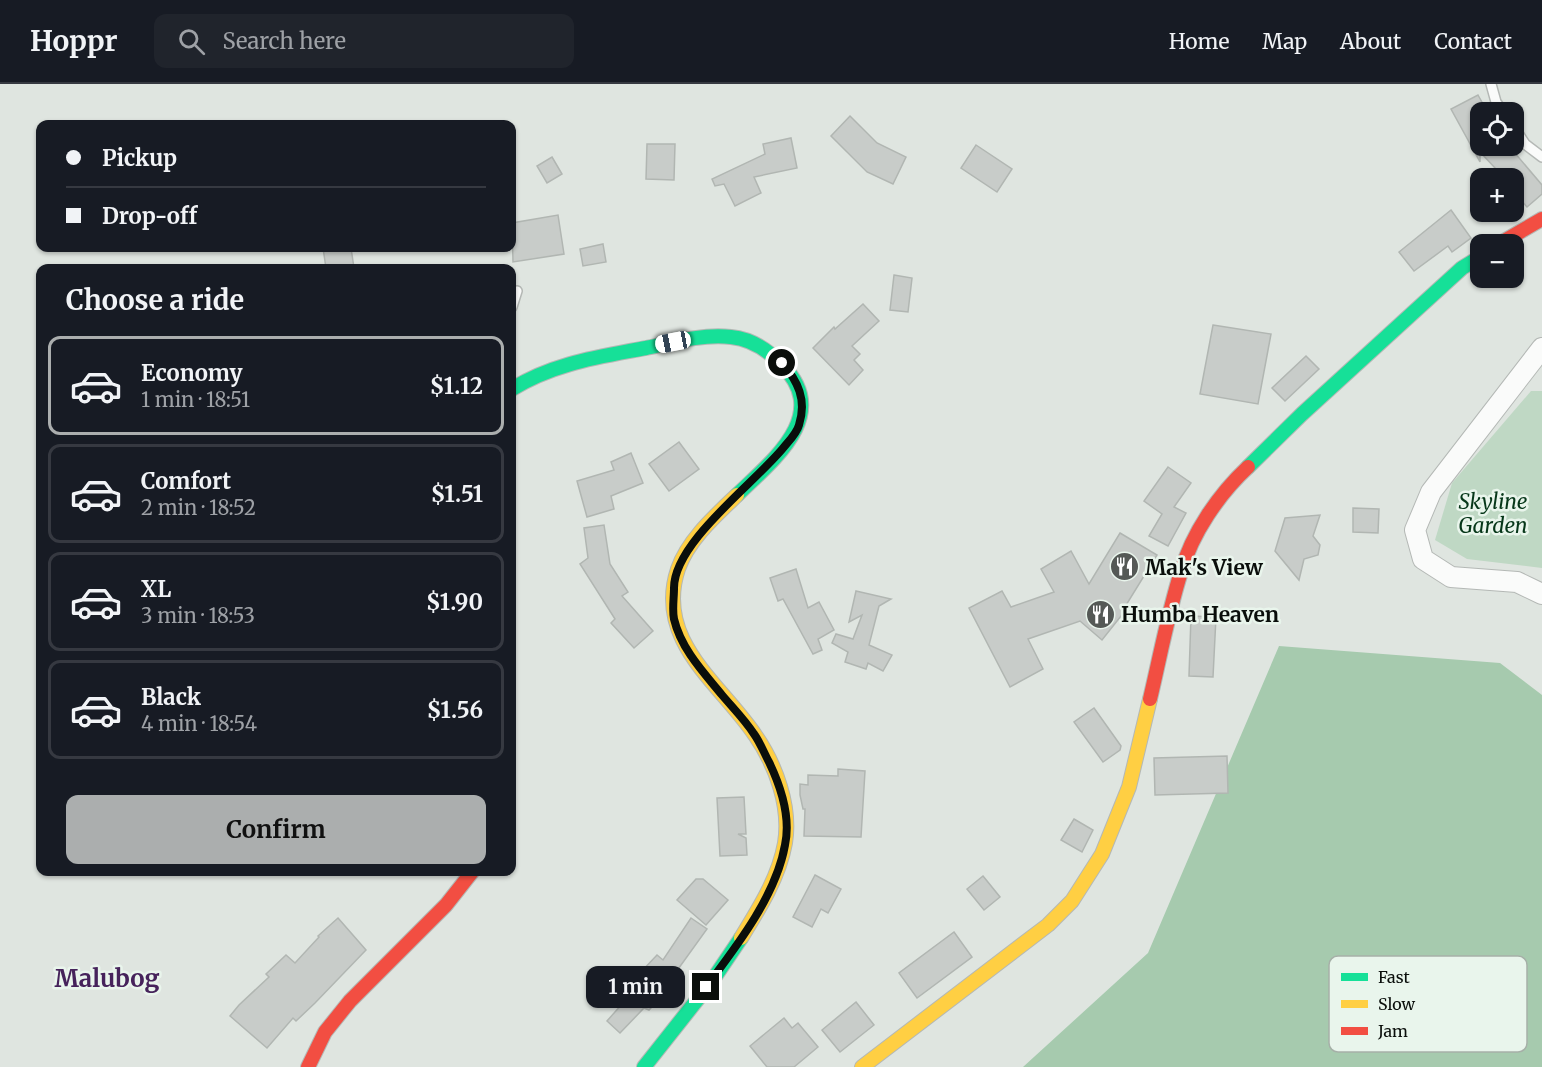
<!DOCTYPE html>
<meta charset="utf-8">
<style>
body{margin:0;font-family:Merriweather,serif;background:#20242c;color:#f1f3f6;height:100vh;display:flex;flex-direction:column;font-size:22px;white-space:nowrap}
*{box-sizing:border-box;margin:0}
p{font-size:20px;color:#9ea1a6}
.icon{flex:none;width:33px;height:33px;fill:none;stroke:currentColor;stroke-width:2;stroke-linecap:round;stroke-linejoin:round}
.map{position:relative;flex:1;overflow:hidden}
.panel{position:absolute;left:36px;top:180px;width:480px;height:612px;display:flex;flex-direction:column;background:#171b24;border-radius:12px;box-shadow:0 2px 4px #0004}
.panel>*{flex:none}
.top-card{position:absolute;left:36px;top:36px;width:480px;height:132px;border-radius:12px;box-shadow:0 2px 4px #0004;display:grid;align-content:center;height:132px;padding:0 30px;background:#171b24}
.fabs{position:absolute;left:1470px;top:18px;display:grid;gap:12px}
.fabs a{display:grid;place-items:center;width:54px;height:54px;border-radius:12px;background:#171b24;box-shadow:0 2px 4px #0004;font-size:30px}
.end{position:absolute;width:27px;height:27px;margin:-14px;border:8px solid #0a0e0b;background:#fff;box-shadow:0 0 0 3px #fff}
.from{border-radius:50%}
.bubble{position:absolute;height:42px;border-radius:12px;background:#171b24;box-shadow:0 2px 4px #0004;font-size:20px;font-weight:700;line-height:42px;text-align:center}
.car{position:absolute;width:18px;height:36px;margin:-18px -9px;border-radius:8px;box-shadow:0 0 4px 2px #0007;background:linear-gradient(#fff 24%,#345 0 40%,#fff 0 76%,#345 0 86%,#fff 0)}
.top-card b{display:flex;align-items:center;gap:21px;height:57px;font-size:22px}
.top-card b+b{border-top:2px solid #363941}
.top-card i{width:15px;height:15px;background:#f1f3f6}
ul{padding:0;list-style:none}
li{display:flex;align-items:center;gap:18px;height:99px;margin:0 12px 9px;padding:0 18px;border:3px solid #363941;border-radius:12px}
li div{flex:1}
li b{display:block;font-size:22px}
li em{font-style:normal;font-weight:700}
li.current{border-color:#abaeae}
li>.icon{width:54px;height:54px;stroke-width:1.5}
h2{padding:0 30px;font-size:27px;line-height:72px}
.button{display:flex;gap:12px;margin-top:auto;padding:12px 30px}
.button a{flex:1;height:69px;border-radius:12px;background:#abaeae;color:#111;font-size:24px;font-weight:700;line-height:69px;text-align:center}
header{display:flex;align-items:center;gap:36px;box-sizing:border-box;height:84px;padding:0 30px;background:#171b24;border-bottom:2px solid #363941}
header strong{font-size:28px}
nav{display:flex;gap:33px;margin-inline-start:auto;font-size:21px}
.search{width:420px;height:54px;background:#20242c;display:flex;align-items:center;gap:15px;box-sizing:border-box;padding:0 21px;border-radius:12px;color:#9ea1a6;font-size:22px}
.map>svg:first-child{display:block}
.green{fill:#bfd8c4}
.forest{fill:#a6caae}
.building{fill:#c8ccc9;stroke:#b1b6b2;stroke-width:1.5}
.lines{fill:none;stroke-linecap:round;stroke-linejoin:round}
.lane-casing{stroke:#b4b8b5;stroke-width:12}
.street-casing{stroke:#b4b8b5;stroke-width:22}
.fast-casing{stroke:#b4b8b5;stroke-width:16}
.slow-casing{stroke:#b4b8b5;stroke-width:16}
.jam-casing{stroke:#b4b8b5;stroke-width:16}
.lane{stroke:#fafbfa;stroke-width:9}
.street{stroke:#fafbfa;stroke-width:20}
.fast{stroke:#16e098;stroke-width:14}
.slow{stroke:#ffcf43;stroke-width:14}
.jam{stroke:#f24e42;stroke-width:14}
.route{stroke:#0a0e0b;stroke-width:8}
.labels{text-anchor:middle;dominant-baseline:central;stroke-width:5;stroke-linejoin:round;paint-order:stroke}
.park-label{font-size:21px;font-style:italic;fill:#063719;stroke:#e9f5ec}
.poi-label{font-size:21px;font-weight:bold;fill:#0a0e0b;stroke:#e9f5ec;text-anchor:start}
.quarter-label{font-size:24px;font-weight:bold;fill:#46235b;stroke:#e9f5ec}
.key{fill:#e9f5ec;stroke:#a6b0a8;stroke-width:1.5}
.key-label{font-size:16px;fill:#0a0e0b}
</style>
<header>
<strong>Hoppr</strong>
<div class="search"><svg class="icon" aria-label="search" viewBox="0 0 24 24"><circle cx="10" cy="10" r="6"/><path d="M15 15l6 6"/></svg>Search here</div>
<nav><a>Home</a><a>Map</a><a>About</a><a>Contact</a></nav>
</header>
<div class="map">
<svg width="1542" height="983" viewBox="0 0 1542 983">
<rect width="100%" height="100%" fill="#dfe5e0"/>
<!-- green -->
<polygon class="green" points="1531,307 1542,307 1542,484 1467,475 1435,456 1452,399"/>
<!-- forest -->
<polygon class="forest" points="1279,562 1500,579 1542,611 1542,983 1023,983 1148,869"/>
<!-- building -->
<g class="building">
<polygon points="1478,11 1484,22 1484,28 1480,28 1480,62 1509,62 1542,101 1542,110 1527,123 1514,108 1514,94 1502,94 1495,86 1496,85 1480,68 1480,78 1451,25"/>
<polygon points="850,32 877,59 906,73 893,100 867,88 831,52"/>
<polygon points="791,54 797,84 754,93 761,109 735,122 724,100 715,102 712,95 765,70 763,60"/>
<polygon points="647,60 675,60 674,96 646,95"/>
<polygon points="976,61 1012,85 997,108 961,84"/>
<polygon points="552,73 562,90 547,99 537,82"/>
<polygon points="1451,126 1471,154 1452,168 1448,162 1414,187 1399,168"/>
<polygon points="558,131 564,170 513,178 512,139"/>
<polygon points="603,160 606,178 583,182 580,165"/>
<polygon points="323,164 351,164 354,184 326,184"/>
<polygon points="894,191 912,194 908,228 890,226"/>
<polygon points="863,220 879,237 852,262 860,270 854,276 863,286 849,301 813,264 834,243 835,245"/>
<polygon points="1213,241 1271,250 1258,320 1200,310"/>
<polygon points="1306,272 1319,285 1285,317 1272,304"/>
<polygon points="679,358 699,385 669,407 649,380"/>
<polygon points="631,369 643,399 611,412 614,425 587,433 577,397 614,386 611,378"/>
<polygon points="1168,383 1191,399 1174,423 1186,429 1168,462 1149,452 1162,430 1144,417"/>
<polygon points="1353,424 1379,425 1378,449 1353,448"/>
<polygon points="1320,431 1313,452 1320,461 1318,471 1304,475 1299,496 1275,467 1285,434"/>
<polygon points="604,441 610,480 628,508 622,512 653,547 634,564 611,539 615,535 580,480 588,474 584,444"/>
<polygon points="1120,449 1157,471 1123,526 1125,527 1102,556 1080,537 1028,555 1043,585 1010,603 969,524 1002,507 1011,523 1054,508 1041,485 1071,467 1089,500"/>
<polygon points="796,485 808,524 819,518 834,546 818,555 822,566 813,570 783,515 778,517 770,494"/>
<polygon points="856,507 891,515 879,522 869,561 892,571 883,587 868,579 866,585 845,578 848,568 832,559 836,550 853,555 862,531 849,538"/>
<polygon points="1191,532 1216,533 1213,593 1189,592"/>
<polygon points="1094,624 1121,662 1120,666 1103,678 1074,638"/>
<polygon points="1227,672 1228,709 1155,711 1154,674"/>
<polygon points="838,685 865,687 861,753 804,752 805,725 803,725 800,711 800,700 808,701 808,691 838,692"/>
<polygon points="744,713 746,750 738,750 746,754 747,771 720,772 717,714"/>
<polygon points="1074,735 1093,746 1082,768 1061,756"/>
<polygon points="815,791 841,805 828,829 821,825 812,843 793,833"/>
<polygon points="983,792 1000,813 984,826 967,805"/>
<polygon points="696,795 703,795 728,816 706,841 677,816"/>
<polygon points="338,834 366,866 315,919 296,937 293,934 267,964 230,932 239,921 269,893 266,890 286,871 295,879 319,853 318,852"/>
<polygon points="691,834 707,845 676,888 680,892 649,926 644,924 620,949 607,937 630,911 624,906 657,871 663,876"/>
<polygon points="954,848 972,873 917,914 899,889"/>
<polygon points="856,918 874,941 840,968 822,946"/>
<polygon points="784,934 792,944 798,939 818,963 794,983 767,983 750,962"/>
</g>
<g class="lines">
<defs>
<g id="lane">
<polyline points="1491,0 1496,18 1503,28"/>
<polyline points="1514,43 1525,60 1542,73"/>
<polyline points="512,223 517,207"/>
</g>
<polyline id="street" points="1542,264 1431,408 1415,446 1423,475 1451,493 1517,498 1542,510"/>
<g id="fast">
<path d="M512,305c42,-26 87,-32 134,-41 28,-6 56,-14 85,-11 21,2 37,13 51,28 50,50 -9,95 -45,130"/>
<polyline points="1248,383 1302,330 1462,184 1480,173"/>
<polyline points="644,983 712,897 741,854"/>
</g>
<g id="slow">
<path d="M737,411c-22,21 -49,45 -59,74 -24,72 43,115 77,166 21,30 36,72 30,108 -6,34 -26,66 -44,95"/>
<polyline points="862,983 1048,841 1072,817 1102,770 1129,703 1150,615"/>
</g>
<g id="jam">
<polyline points="1499,160 1542,135"/>
<path d="M1150,615c10,-42 18,-86 31,-127 11,-39 38,-78 67,-105"/>
<polyline points="308,983 325,948 350,917 446,821 472,788"/>
</g>
</defs>
<!-- lane casing -->
<use href="#lane" class="lane-casing"/>
<!-- street casing -->
<use href="#street" class="street-casing"/>
<!-- fast casing -->
<use href="#fast" class="fast-casing"/>
<!-- slow casing -->
<use href="#slow" class="slow-casing"/>
<!-- jam casing -->
<use href="#jam" class="jam-casing"/>
<!-- lane -->
<use href="#lane" class="lane"/>
<!-- street -->
<use href="#street" class="street"/>
<!-- fast -->
<use href="#fast" class="fast"/>
<!-- slow -->
<use href="#slow" class="slow"/>
<!-- jam -->
<use href="#jam" class="jam"/>
</g>
<g class="lines">
<!-- route -->
<path class="route" d="M706,903c30,-40 70,-91 79,-142 6,-28 -4,-58 -16,-83 -5,-9 -9,-20 -15,-28 -9,-14 -21,-26 -32,-39 -18,-22 -41,-46 -48,-76 -2,-9 0,-21 0,-31 0,-46 81,-105 110,-141 5,-6 13,-14 15,-22 8,-25 -1,-44 -17,-62"/>
</g>
<!-- icons -->
<defs>
<symbol id="restaurant-disc" viewBox="-11 -11 22 22"><circle r="9.5" fill="#555956" stroke="#e9f5ec"/><path d="M-5-6h1v4h1v-4h1v4h1v-4h1v5L-1.5 .5V6h-2V.5L-5-1ZM5-6V6H3V1.5H1.5Q1.5-4 5-6Z" fill="#fff"/></symbol>
</defs>
<g fill-rule="evenodd">
<use href="#restaurant-disc" x="1108" y="466" width="33" height="33"/>
<use href="#restaurant-disc" x="1084" y="514" width="33" height="33"/>
</g>
<g class="labels">
<!-- park labels -->
<g class="park-label">
<text x="1493" y="417">Skyline<tspan x="1493" dy="24">Garden</tspan></text>
</g>
<!-- poi labels -->
<g class="poi-label">
<text x="1145" y="483">Mak's View</text>
<text x="1121" y="530">Humba Heaven</text>
</g>
<!-- quarter labels -->
<g class="quarter-label">
<text x="107" y="894">Malubog</text>
</g>
</g>
<!-- legend -->
<rect x="1329" y="872" width="198" height="96" rx="9" class="key"/>
<rect x="1341" y="889" width="27" height="8" fill="#16e098"/>
<rect x="1341" y="916" width="27" height="8" fill="#ffcf43"/>
<rect x="1341" y="943" width="27" height="8" fill="#f24e42"/>
<g class="key-label">
<text x="1378" y="899">Fast</text>
<text x="1378" y="926">Slow</text>
<text x="1378" y="953">Jam</text>
</g>
</svg>
<div class="fabs">
<a><svg class="icon" aria-label="locate" viewBox="0 0 24 24"><circle cx="12" cy="12" r="6"/><path d="M12 2v4M12 18v4M2 12h4M18 12h4"/></svg></a>
<a>+</a>
<a>−</a>
</div>
<i class="end from" style="left:782px;top:279px"></i>
<i class="end" style="left:706px;top:903px"></i>
<div class="bubble" style="left:586px;top:882px;width:99px">1 min</div>
<i class="car" style="left:673px;top:258px;rotate:259deg"></i>
<div class="top-card">
<b><i class="from"></i>Pickup</b>
<b><i></i>Drop-off</b>
</div>
<section class="panel">
<h2>Choose a ride</h2>
<ul>
<li class="current"><svg class="icon" aria-label="car" viewBox="0 0 24 24"><path d="M5 17H2v-5l4-1 3-4h7l3 4 3 1v5h-3M9 17h6M6 11h13"/><circle cx="7" cy="17" r="2"/><circle cx="17" cy="17" r="2"/></svg><div><b>Economy</b><p>1 min · 18:51</p></div><em>$1.12</em></li>
<li><svg class="icon" aria-label="car" viewBox="0 0 24 24"><path d="M5 17H2v-5l4-1 3-4h7l3 4 3 1v5h-3M9 17h6M6 11h13"/><circle cx="7" cy="17" r="2"/><circle cx="17" cy="17" r="2"/></svg><div><b>Comfort</b><p>2 min · 18:52</p></div><em>$1.51</em></li>
<li><svg class="icon" aria-label="car" viewBox="0 0 24 24"><path d="M5 17H2v-5l4-1 3-4h7l3 4 3 1v5h-3M9 17h6M6 11h13"/><circle cx="7" cy="17" r="2"/><circle cx="17" cy="17" r="2"/></svg><div><b>XL</b><p>3 min · 18:53</p></div><em>$1.90</em></li>
<li><svg class="icon" aria-label="car" viewBox="0 0 24 24"><path d="M5 17H2v-5l4-1 3-4h7l3 4 3 1v5h-3M9 17h6M6 11h13"/><circle cx="7" cy="17" r="2"/><circle cx="17" cy="17" r="2"/></svg><div><b>Black</b><p>4 min · 18:54</p></div><em>$1.56</em></li>
</ul>
<div class="button"><a>Confirm</a></div>
</section>
</div>
